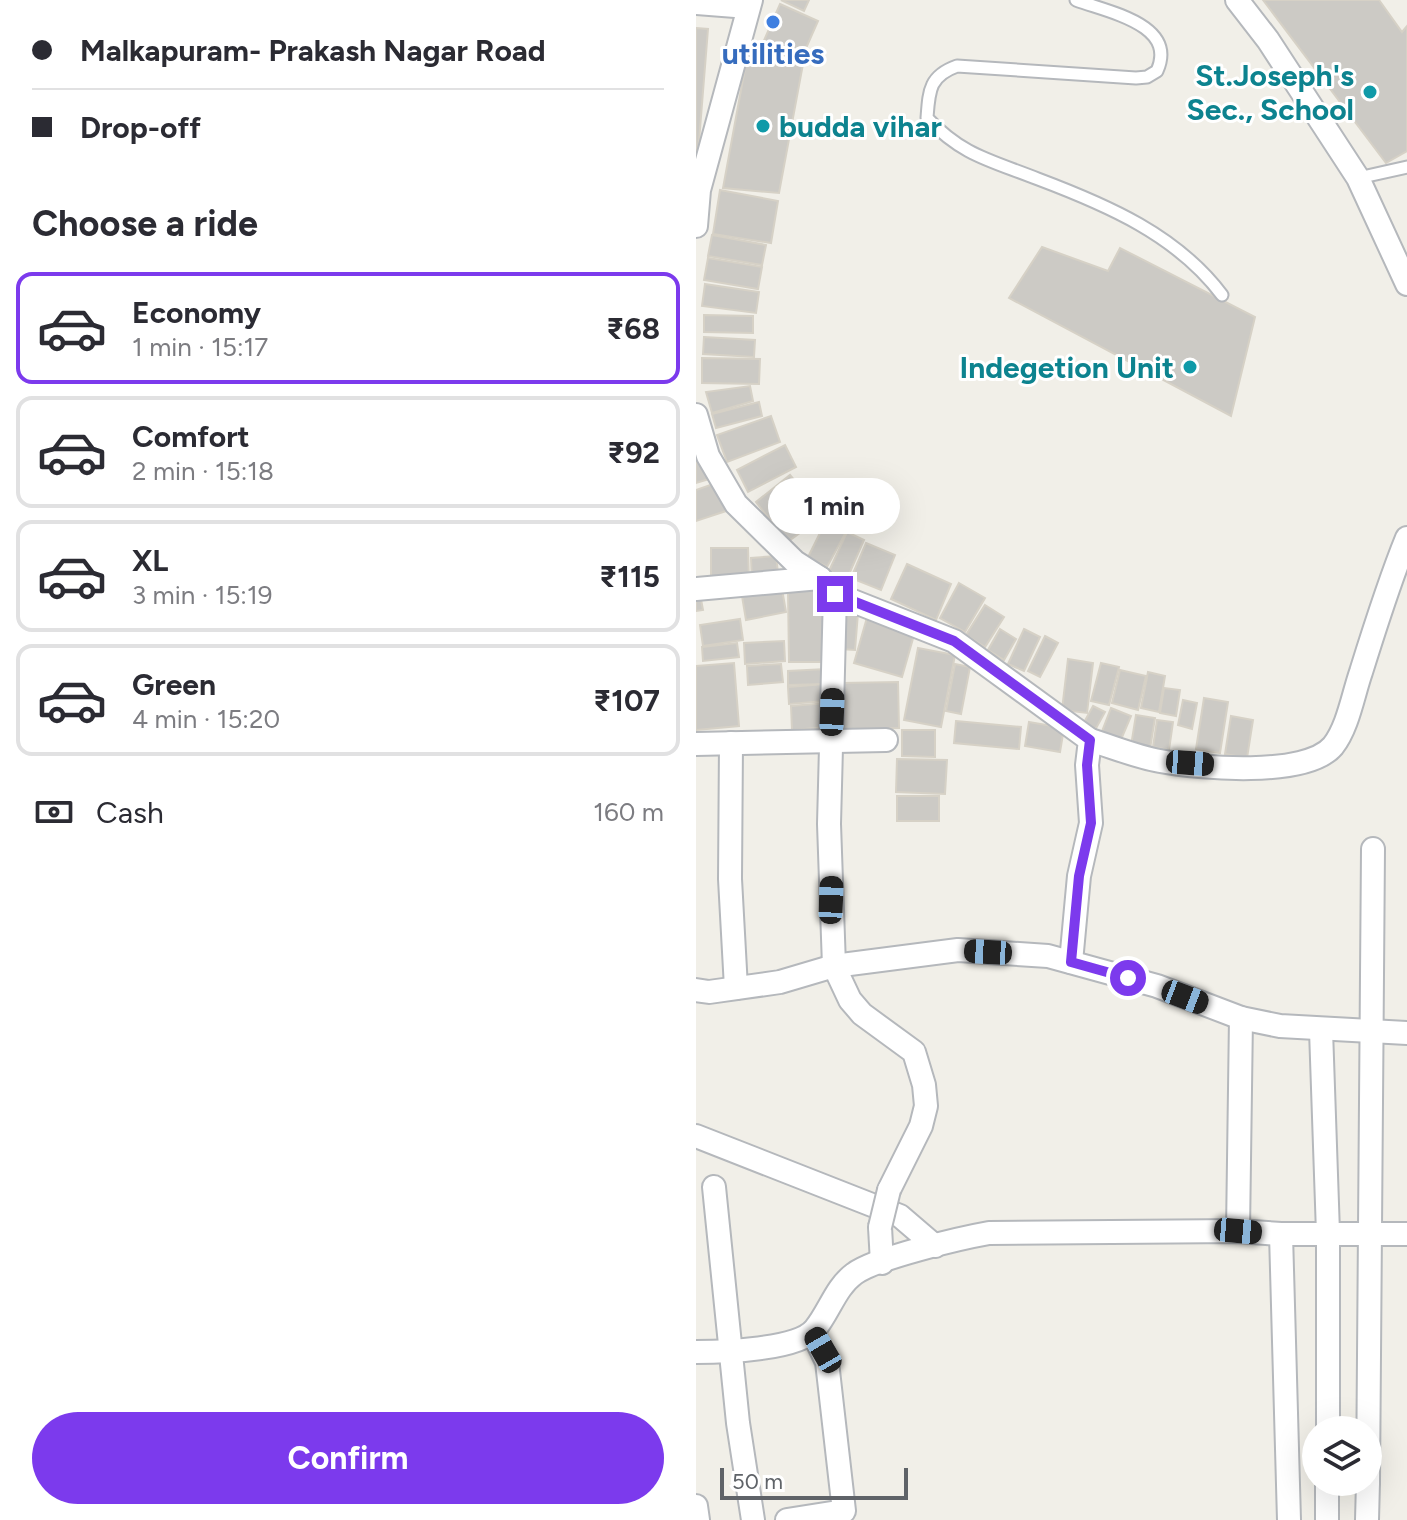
<!DOCTYPE html>
<meta charset="utf-8">
<style>
body{margin:0;font-family:Figtree,sans-serif;background:#f7f7f7;color:#2b2b33;height:100vh;display:flex;flex-direction:column;font-size:30px;white-space:nowrap}
*{box-sizing:border-box;margin:0}
p{font-size:26px;color:#7c7c81}
.icon{flex:none;width:44px;height:44px;fill:none;stroke:currentColor;stroke-width:2;stroke-linecap:round;stroke-linejoin:round}
.map{position:relative;flex:1;overflow:hidden}
.sheet{display:flex;flex-direction:column;background:#fff;width:696px}
.sheet>*{flex:none}
.hud{display:grid;align-content:center;height:176px;padding:0 32px;background:#fff}
.controls{position:absolute;left:606px;top:1416px;display:grid;gap:16px}
.controls a{display:grid;place-items:center;width:80px;height:80px;border-radius:50%;background:#fff;box-shadow:0 8px 32px #0002;font-size:40px}
.scale{position:absolute;left:24px;bottom:20px;width:188px;box-sizing:border-box;padding-left:8px;border:4px solid #5f6368;border-top:0;font-size:22px;line-height:28px;white-space:nowrap;color:#5f6368;-webkit-text-stroke:6px #fff;paint-order:stroke}
.end{position:absolute;width:36px;height:36px;margin:-18px;border:10px solid #7c3aed;background:#fff;box-shadow:0 0 0 4px #fff}
.from{border-radius:50%}
.bubble{position:absolute;height:56px;border-radius:28px;background:#fff;box-shadow:0 8px 32px #0002;font-size:26px;font-weight:700;line-height:56px;text-align:center}
.car{position:absolute;width:24px;height:48px;margin:-24px -12px;border-radius:10px;box-shadow:0 0 6px 2px #0007;background:linear-gradient(#222 24%,#8ab4d8 0 40%,#222 0 76%,#8ab4d8 0 86%,#222 0)}
.hud b{display:flex;align-items:center;gap:28px;height:76px;font-size:30px}
.hud b+b{border-top:2px solid #e1e1e2}
.hud i{width:20px;height:20px;background:#2b2b33}
ul{padding:0;list-style:none}
li{display:flex;align-items:center;gap:24px;height:112px;margin:0 16px 12px;padding:0 16px;border:4px solid #e1e1e2;border-radius:16px}
li div{flex:1}
li b{display:block;font-size:30px}
li em{font-style:normal;font-weight:700}
li.current{border-color:#7c3aed}
li>.icon{width:72px;height:72px;stroke-width:1.5}
h2{padding:0 32px;font-size:36px;line-height:96px}
.pay{display:flex;align-items:center;gap:20px;height:88px;padding:0 32px;font-size:30px}
.pay p{margin-inline-start:auto}
.action{display:flex;gap:16px;margin-top:auto;padding:16px 32px}
.action a{flex:1;height:92px;border-radius:48px;background:#7c3aed;color:#fff;font-size:32px;font-weight:700;line-height:92px;text-align:center}
main{display:flex;flex:1;min-height:0}
.map>svg:first-child{display:block}
.building{fill:#cccac5;stroke:#d6d1c6;stroke-width:2}
.lines{fill:none;stroke-linecap:round;stroke-linejoin:round}
.service-casing{stroke:#b5b8bc;stroke-width:15}
.minor-casing{stroke:#b5b8bc;stroke-width:26}
.service{stroke:#fff;stroke-width:11}
.minor{stroke:#fff;stroke-width:22}
.minor-bridge-casing{stroke:#b5b8bc;stroke-width:26;stroke-linecap:butt}
.minor-bridge{stroke:#fff;stroke-width:22}
.route{stroke:#7c3aed;stroke-width:10}
.shop-dot{fill:#3f7fe0;stroke:#fff;stroke-width:3}
.culture-dot{fill:#0f9aa8;stroke:#fff;stroke-width:3}
.labels{text-anchor:middle;dominant-baseline:central;stroke-width:6;stroke-linejoin:round;paint-order:stroke}
.shop-label{font-size:30px;font-weight:bold;fill:#366cbe;stroke:#fff}
.culture-label{font-size:30px;font-weight:bold;fill:#0d838f;stroke:#fff;text-anchor:end}
</style>
<main>
<section class="sheet">
<div class="hud">
<b><i class="from"></i>Malkapuram- Prakash Nagar Road</b>
<b><i></i>Drop-off</b>
</div>
<h2>Choose a ride</h2>
<ul>
<li class="current"><svg class="icon" aria-label="car" viewBox="0 0 24 24"><path d="M5 17H2v-5l4-1 3-4h7l3 4 3 1v5h-3M9 17h6M6 11h13"/><circle cx="7" cy="17" r="2"/><circle cx="17" cy="17" r="2"/></svg><div><b>Economy</b><p>1 min · 15:17</p></div><em>₹68</em></li>
<li><svg class="icon" aria-label="car" viewBox="0 0 24 24"><path d="M5 17H2v-5l4-1 3-4h7l3 4 3 1v5h-3M9 17h6M6 11h13"/><circle cx="7" cy="17" r="2"/><circle cx="17" cy="17" r="2"/></svg><div><b>Comfort</b><p>2 min · 15:18</p></div><em>₹92</em></li>
<li><svg class="icon" aria-label="car" viewBox="0 0 24 24"><path d="M5 17H2v-5l4-1 3-4h7l3 4 3 1v5h-3M9 17h6M6 11h13"/><circle cx="7" cy="17" r="2"/><circle cx="17" cy="17" r="2"/></svg><div><b>XL</b><p>3 min · 15:19</p></div><em>₹115</em></li>
<li><svg class="icon" aria-label="car" viewBox="0 0 24 24"><path d="M5 17H2v-5l4-1 3-4h7l3 4 3 1v5h-3M9 17h6M6 11h13"/><circle cx="7" cy="17" r="2"/><circle cx="17" cy="17" r="2"/></svg><div><b>Green</b><p>4 min · 15:20</p></div><em>₹107</em></li>
</ul>
<div class="pay"><svg class="icon" aria-label="cash" viewBox="0 0 24 24"><path d="M3 7h18v10H3z"/><circle cx="12" cy="12" r="2"/></svg>Cash<p>160 m</p></div>
<div class="action"><a>Confirm</a></div>
</section>
<div class="map">
<svg width="711" height="1520" viewBox="0 0 711 1520">
<rect width="100%" height="100%" fill="#f1efe8"/>
<!-- building -->
<g class="building">
<polygon points="85,0 113,0 108,11"/>
<polygon points="567,0 683,0 706,32 711,26 711,151 690,163"/>
<polygon points="84,4 122,21 104,62 66,45"/>
<polygon points="0,28 12,29 2,154 0,154"/>
<polygon points="52,52 107,64 83,193 27,188"/>
<polygon points="24,190 82,201 75,243 17,234"/>
<polygon points="16,235 70,245 66,265 12,256"/>
<polygon points="346,247 412,271 424,248 559,317 535,416 313,298"/>
<polygon points="12,258 66,267 62,289 8,280"/>
<polygon points="9,284 63,292 60,313 6,306"/>
<polygon points="8,315 57,316 57,333 8,332"/>
<polygon points="8,337 59,340 58,357 7,354"/>
<polygon points="6,358 64,359 63,384 6,383"/>
<polygon points="54,386 57,401 16,413 10,392"/>
<polygon points="63,402 66,416 20,428 16,414"/>
<polygon points="75,416 84,442 31,462 21,435"/>
<polygon points="89,445 100,467 52,492 41,470"/>
<polygon points="6,453 13,479 0,483 0,455"/>
<polygon points="94,475 109,493 74,520 60,502"/>
<polygon points="20,483 30,511 0,521 0,490"/>
<polygon points="113,496 127,516 90,543 76,523"/>
<polygon points="130,521 150,532 131,567 112,557"/>
<polygon points="151,532 168,540 151,579 133,571"/>
<polygon points="170,543 199,555 185,590 155,578"/>
<polygon points="15,548 52,548 53,582 15,582"/>
<polygon points="80,556 83,581 56,583 55,558"/>
<polygon points="211,564 255,584 240,620 195,599"/>
<polygon points="263,583 289,598 269,632 244,618"/>
<polygon points="86,589 90,612 50,620 46,596"/>
<polygon points="130,589 132,662 93,662 92,590"/>
<polygon points="4,594 7,610 0,611 0,595"/>
<polygon points="289,605 308,617 289,647 270,635"/>
<polygon points="147,612 162,613 159,650 144,649"/>
<polygon points="172,614 220,628 206,677 158,663"/>
<polygon points="44,619 47,640 7,646 4,625"/>
<polygon points="304,629 320,639 308,660 292,650"/>
<polygon points="328,629 344,637 328,671 312,664"/>
<polygon points="349,636 362,643 344,677 332,671"/>
<polygon points="88,641 89,661 49,664 48,643"/>
<polygon points="41,643 43,657 7,661 6,647"/>
<polygon points="222,648 259,655 245,727 208,720"/>
<polygon points="372,659 397,663 391,713 366,710"/>
<polygon points="38,663 43,726 0,730 0,666"/>
<polygon points="405,663 423,667 413,705 395,701"/>
<polygon points="85,664 87,682 52,685 51,666"/>
<polygon points="259,664 274,667 265,714 250,711"/>
<polygon points="130,669 131,684 92,685 92,671"/>
<polygon points="424,670 450,676 442,710 416,703"/>
<polygon points="452,672 469,676 463,712 445,708"/>
<polygon points="202,682 203,728 147,729 146,683"/>
<polygon points="129,684 130,701 93,704 92,687"/>
<polygon points="468,688 484,690 480,716 464,713"/>
<polygon points="508,698 532,702 524,753 500,749"/>
<polygon points="487,700 501,703 496,729 482,725"/>
<polygon points="131,703 132,727 96,730 95,706"/>
<polygon points="397,706 409,712 398,732 386,726"/>
<polygon points="415,708 435,716 424,742 405,734"/>
<polygon points="440,715 459,718 453,755 434,752"/>
<polygon points="535,716 557,720 551,758 529,754"/>
<polygon points="461,720 477,722 473,750 457,747"/>
<polygon points="260,721 325,727 323,749 258,743"/>
<polygon points="333,722 368,728 364,752 329,746"/>
<polygon points="206,730 239,730 239,757 206,756"/>
<polygon points="201,759 251,760 249,794 200,792"/>
<rect x="201" y="796" width="42" height="25"/>
</g>
<g class="lines">
<defs>
<g id="service">
<path d="M380,0c31,12 102,24 81,71l-10,6 -11,1 -179,-12c-28,10 -28,25 -30,52 36,38 63,42 111,61 69,26 139,56 184,116"/>
<polyline points="662,178 711,167"/>
</g>
<g id="minor">
<polyline points="541,0 572,40 662,178 711,284"/>
<polyline points="0,3 52,7"/>
<polyline points="0,226 3,190 55,0"/>
<polyline points="0,415 12,456 40,504 99,562 124,578 139,594 258,641 394,740 391,765 395,823 383,876 375,962"/>
<polyline points="0,589 124,578"/>
<polyline points="139,594 133,824 138,966 154,1000 166,1014 218,1052 228,1085 230,1106 225,1126 193,1190"/>
<path d="M394,740c23,7 47,17 70,21 38,7 146,17 173,-15 15,-19 20,-51 28,-74 14,-45 28,-90 46,-134"/>
<polyline points="35,743 34,879 40,988"/>
<polyline points="0,744 190,740"/>
<polyline points="0,990 13,992 84,982 138,966 262,950 352,956 461,986 545,1018 584,1026 711,1033"/>
<polyline points="625,1030 632,1233 632,1430"/>
<polyline points="0,1136 204,1216 239,1246"/>
<polyline points="18,1187 42,1423 57,1520"/>
<polyline points="184,1227 186,1263"/>
<polyline points="542,1231 545,1018"/>
<polyline points="585,1234 593,1520"/>
<path d="M0,1352c26,0 102,-2 119,-23 14,-17 21,-42 39,-55 21,-16 107,-36 135,-41l249,-2 43,3h126"/>
<polyline points="672,1482 677,849"/>
<polyline points="0,1506 2,1520"/>
<polyline points="91,1520 148,1511 131,1362 117,1333"/>
<polyline points="631,1520 631,1482"/>
<polyline points="671,1520 672,1482"/>
</g>
</defs>
<!-- service casing -->
<use href="#service" class="service-casing"/>
<!-- minor casing -->
<use href="#minor" class="minor-casing"/>
<!-- service -->
<use href="#service" class="service"/>
<!-- minor -->
<use href="#minor" class="minor"/>
<defs>
<polyline id="minor-bridge" points="184,1227 193,1190"/>
</defs>
<!-- minor-bridge casing -->
<use href="#minor-bridge" class="minor-bridge-casing"/>
<!-- minor-bridge -->
<use href="#minor-bridge" class="minor-bridge"/>
</g>
<g class="lines">
<!-- route -->
<polyline class="route" points="139,594 258,641 394,740 391,765 395,823 383,876 375,962 432,978"/>
</g>
<!-- markers -->
<circle class="shop-dot" cx="77" cy="22" r="8"/>
<g class="culture-dot">
<circle cx="674" cy="92" r="8"/>
<circle cx="67" cy="126" r="8"/>
<circle cx="494" cy="367" r="8"/>
</g>
<g class="labels">
<!-- shop labels -->
<g class="shop-label">
<text x="77" y="53">utilities</text>
</g>
<!-- culture labels -->
<g class="culture-label">
<text x="658" y="75">St.Joseph's<tspan x="658" dy="34">Sec., School</tspan></text>
<text x="83" y="126" text-anchor="start">budda vihar</text>
<text x="478" y="367">Indegetion Unit</text>
</g>
</g>
</svg>
<div class="controls">
<a><svg class="icon" aria-label="layers" viewBox="0 0 24 24"><path d="M12 4l9 5-9 5-9-5zM3 14l9 5 9-5"/></svg></a>
</div>
<div class="scale">50 m</div>
<i class="end from" style="left:432px;top:978px"></i>
<i class="end" style="left:139px;top:594px"></i>
<div class="bubble" style="left:72px;top:478px;width:132px">1 min</div>
<i class="car" style="left:136px;top:712px;rotate:2deg"></i>
<i class="car" style="left:494px;top:763px;rotate:94deg"></i>
<i class="car" style="left:135px;top:900px;rotate:2deg"></i>
<i class="car" style="left:292px;top:952px;rotate:273deg"></i>
<i class="car" style="left:489px;top:997px;rotate:111deg"></i>
<i class="car" style="left:542px;top:1231px;rotate:95deg"></i>
<i class="car" style="left:127px;top:1350px;rotate:330deg"></i>
</div>
</main>
